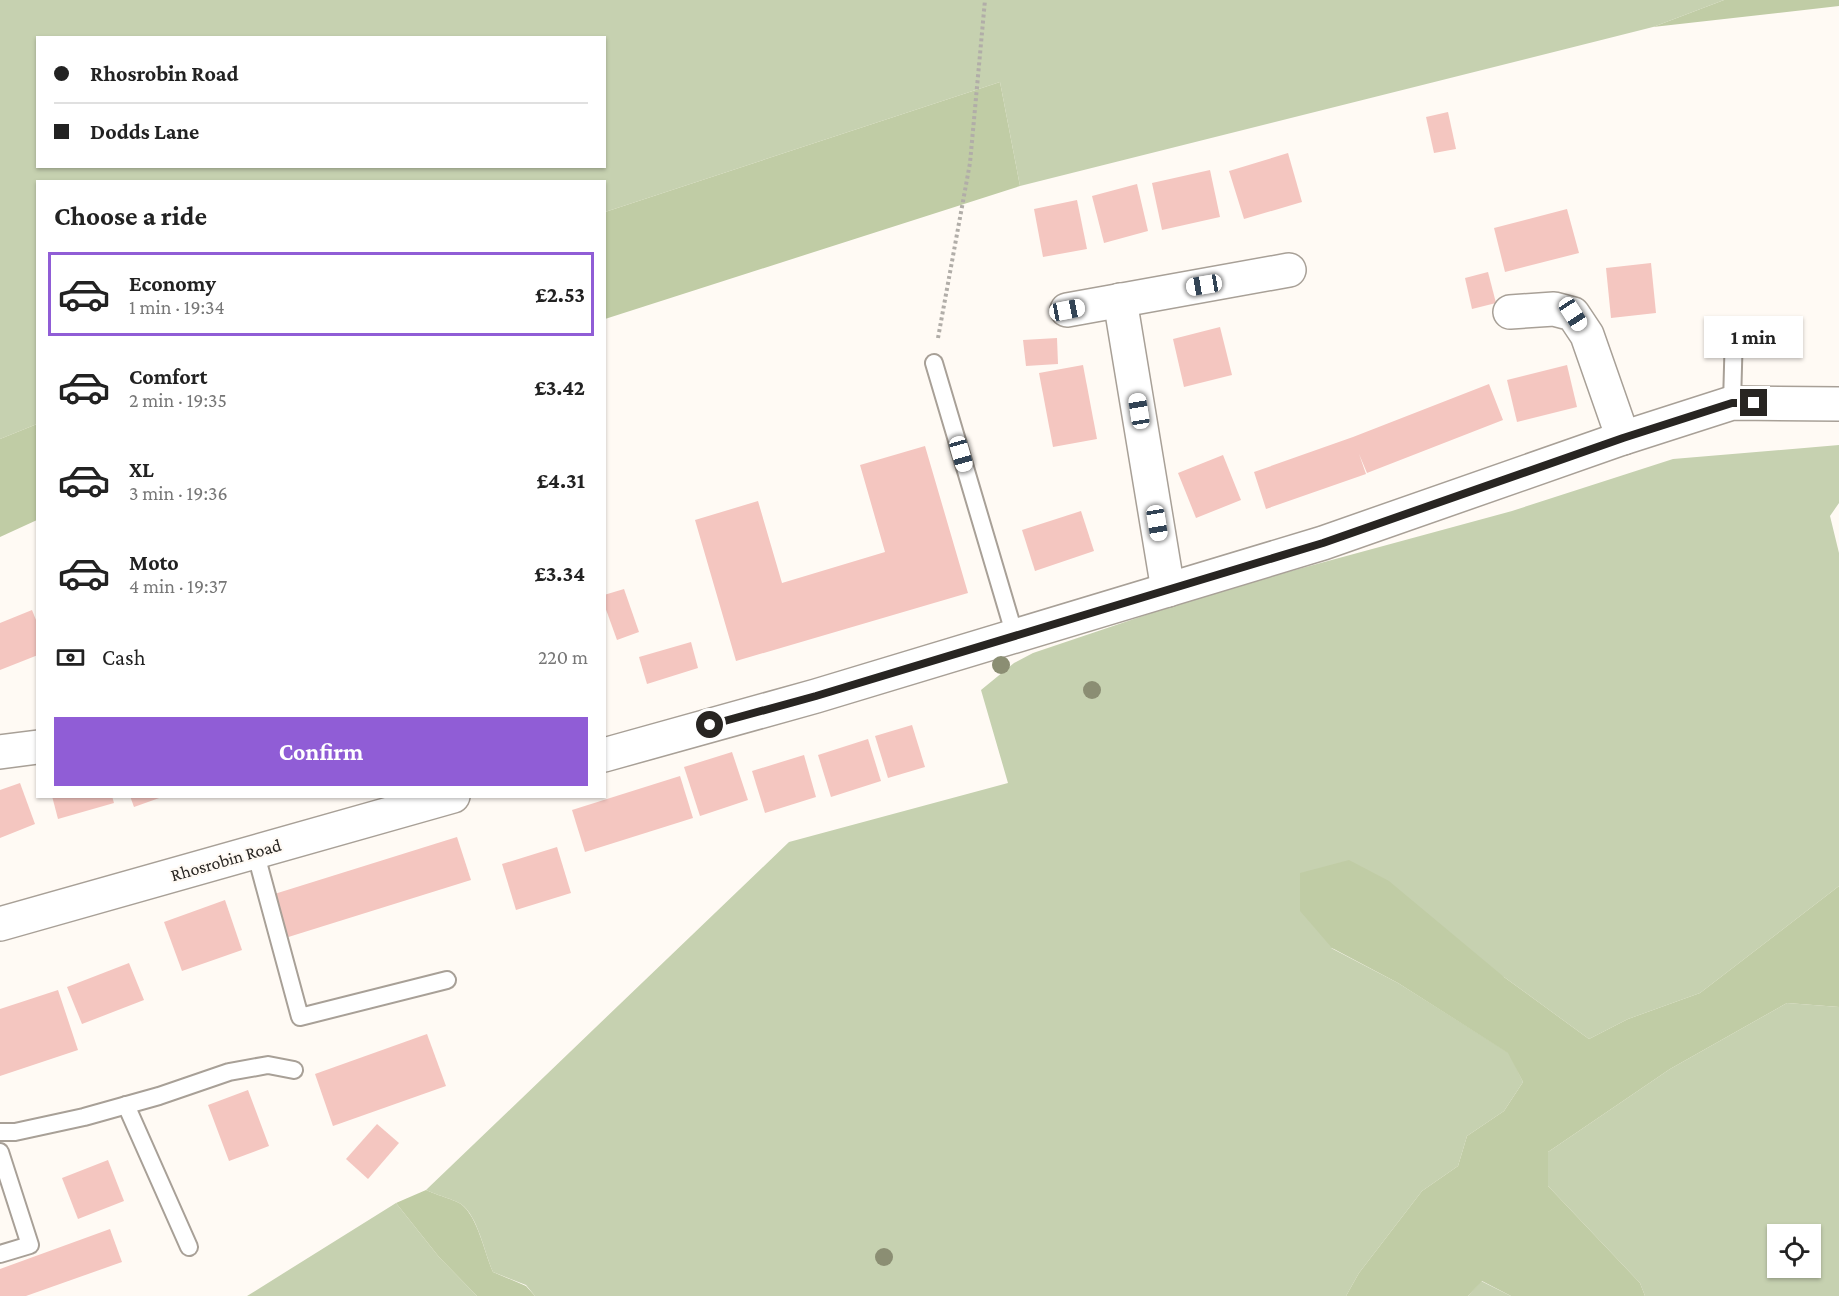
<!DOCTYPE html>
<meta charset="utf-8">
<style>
body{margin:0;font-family:"Crimson Pro",serif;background:#f2f2f2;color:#222;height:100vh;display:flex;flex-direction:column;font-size:22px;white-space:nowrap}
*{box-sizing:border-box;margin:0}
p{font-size:20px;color:#767676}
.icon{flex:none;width:33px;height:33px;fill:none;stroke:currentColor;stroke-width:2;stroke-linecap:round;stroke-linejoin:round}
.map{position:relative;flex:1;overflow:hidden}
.drawer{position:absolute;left:36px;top:180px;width:570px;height:618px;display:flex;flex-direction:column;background:#fff;border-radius:0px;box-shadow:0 2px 4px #0004}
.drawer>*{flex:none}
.banner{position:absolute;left:36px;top:36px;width:570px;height:132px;border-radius:0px;box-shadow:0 2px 4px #0004;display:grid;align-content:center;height:132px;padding:0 18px;background:#fff}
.fabs{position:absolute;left:1767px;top:1224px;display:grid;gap:12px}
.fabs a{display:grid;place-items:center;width:54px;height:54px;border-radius:0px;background:#fff;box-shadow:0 2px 4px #0004;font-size:30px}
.end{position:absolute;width:27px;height:27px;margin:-14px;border:8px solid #282522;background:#fff;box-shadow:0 0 0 3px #fff}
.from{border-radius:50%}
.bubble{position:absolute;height:42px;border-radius:0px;background:#fff;box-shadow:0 2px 4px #0004;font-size:20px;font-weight:700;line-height:42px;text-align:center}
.car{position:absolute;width:18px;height:36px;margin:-18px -9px;border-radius:8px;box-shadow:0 0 4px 2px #0007;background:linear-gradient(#fff 24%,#345 0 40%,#fff 0 76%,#345 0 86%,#fff 0)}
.banner b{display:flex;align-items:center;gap:21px;height:57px;font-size:22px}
.banner b+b{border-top:2px solid #e0e0e0}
.banner i{width:15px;height:15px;background:#222}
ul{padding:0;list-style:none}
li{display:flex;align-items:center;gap:18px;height:84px;margin:0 12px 9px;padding:0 6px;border:3px solid transparent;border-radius:0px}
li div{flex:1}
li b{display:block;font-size:22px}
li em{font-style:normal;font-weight:700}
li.current{border-color:#905dd6}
li>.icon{width:54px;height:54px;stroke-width:1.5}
h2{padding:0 18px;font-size:27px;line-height:72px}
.pay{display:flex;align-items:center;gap:15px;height:66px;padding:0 18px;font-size:22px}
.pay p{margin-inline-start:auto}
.cta{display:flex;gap:12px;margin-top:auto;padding:12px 18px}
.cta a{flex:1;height:69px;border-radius:0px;background:#905dd6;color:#fff;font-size:24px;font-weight:700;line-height:69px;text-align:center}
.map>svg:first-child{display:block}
.green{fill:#c6d1b0;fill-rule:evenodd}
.forest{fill:#c0cca5}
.building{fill:#f4c6c0}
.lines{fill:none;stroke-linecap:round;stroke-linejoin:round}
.service-casing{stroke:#a8a097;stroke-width:20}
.minor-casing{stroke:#a8a097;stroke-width:36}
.tertiary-casing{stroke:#a8a097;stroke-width:36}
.path{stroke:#b1ada8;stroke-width:4;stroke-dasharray:3 3;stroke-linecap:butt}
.service{stroke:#fff;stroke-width:16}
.minor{stroke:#fff;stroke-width:33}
.tertiary{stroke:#fff;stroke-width:33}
.tree{fill:#8b8e73}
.route{stroke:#282522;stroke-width:8}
.labels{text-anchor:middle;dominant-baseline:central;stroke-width:4.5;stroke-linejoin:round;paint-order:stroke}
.street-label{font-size:18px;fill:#282522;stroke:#fffaf4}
</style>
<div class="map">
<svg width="1839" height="1296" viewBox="0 0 1839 1296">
<rect width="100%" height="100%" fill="#fffaf4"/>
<!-- green -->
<g class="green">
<path d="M0,0h1724l-71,27 -633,159 -20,-104 -395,130 -1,-30h-566l-1,242 -37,15zM38,38h566v128h-566z"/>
<path d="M1839,445v58l-9,13 9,37v333l-139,107 -72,26 -39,20 -85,-62 -173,-29 67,35 111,70 14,29 -19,29 -37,25 -9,30 -36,25 -63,82 -13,23h-811l-9,-11 -33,-13c-9,-20 -15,-56 -32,-68 -6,-4 -27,-10 -35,-14l363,-348 219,-59 -27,-93 33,-27 19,-10 184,-62 295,-80 161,-52z"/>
<path d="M1787,1003l52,4v289h-194l-5,-13 -92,-97v-34l122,-83zM1778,1234h32v34h-32z"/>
<polygon points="396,1203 439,1257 477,1296 247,1296"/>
<polygon points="1481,1281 1511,1296 1468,1296"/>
</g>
<!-- forest -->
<g class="forest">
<polygon points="1724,0 1839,0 1839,6 1653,27"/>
<polygon points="1000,82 1020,186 605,319 605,212"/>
<polygon points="37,424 37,520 0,537 0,439"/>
<polygon points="1349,860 1389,881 1504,977 1589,1039 1628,1019 1700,993 1839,886 1839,1007 1787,1003 1670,1069 1548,1152 1548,1186 1640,1283 1645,1296 1511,1296 1482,1281 1468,1296 1346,1296 1359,1273 1422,1191 1458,1166 1467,1136 1504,1111 1523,1082 1508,1053 1398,983 1332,948 1300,911 1300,873"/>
<path d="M426,1190c8,4 29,10 35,14 17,13 23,48 32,68l33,14 9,10h-58l-38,-39 -43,-54z"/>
</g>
<!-- building -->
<g class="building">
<polygon points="1448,112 1456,149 1434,153 1426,117"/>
<polygon points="1288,153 1302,202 1244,219 1229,171"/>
<polygon points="1210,170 1220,217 1162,230 1152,183"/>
<polygon points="1137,184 1148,231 1104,243 1092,196"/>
<polygon points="1077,200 1087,249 1043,257 1034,209"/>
<polygon points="1567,209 1579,253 1505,272 1494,228"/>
<polygon points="1651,263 1656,313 1611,318 1606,268"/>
<polygon points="1488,272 1496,303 1472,309 1465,278"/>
<polygon points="1220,327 1232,375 1184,387 1173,339"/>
<polygon points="1057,338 1058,364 1026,366 1023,340"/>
<polygon points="1083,365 1097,439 1053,447 1039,373"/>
<polygon points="1567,365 1577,407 1517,422 1507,380"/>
<polygon points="1489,384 1503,420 1367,473 1359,454 1366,474 1266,509 1254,472 1353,437"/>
<polygon points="925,446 968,593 736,661 695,520 758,501 782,583 885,552 860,465"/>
<polygon points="1223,455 1241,500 1196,518 1178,473"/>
<polygon points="1081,511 1094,551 1035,571 1022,530"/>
<polygon points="624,589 639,632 617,640 604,604 604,595"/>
<polygon points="32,610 38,625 38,655 0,670 0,623"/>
<polygon points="691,642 698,668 647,684 639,657"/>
<polygon points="912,725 925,767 888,778 875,736"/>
<polygon points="868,739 881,781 831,797 818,755"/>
<polygon points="732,752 748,800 700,816 684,767"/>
<polygon points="804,755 816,797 765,813 752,771"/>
<polygon points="680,776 693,818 585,852 572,810"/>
<polygon points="20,783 35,824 0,838 0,790"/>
<polygon points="52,796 112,796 114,803 58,819"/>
<polygon points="130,796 162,796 162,797 134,807"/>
<polygon points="457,837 471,880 282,939 268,896"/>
<polygon points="557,847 571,893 516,910 502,864"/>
<polygon points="225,900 242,950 182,971 164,922"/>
<polygon points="129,963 144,1000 82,1024 67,987"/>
<polygon points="58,990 78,1050 0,1076 0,1009"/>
<polygon points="427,1034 446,1086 333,1126 315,1074"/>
<polygon points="248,1090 269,1146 229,1161 208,1105"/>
<polygon points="377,1124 399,1143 368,1179 346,1159"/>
<polygon points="108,1160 124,1201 78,1219 62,1178"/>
<polygon points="110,1229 122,1262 26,1296 0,1296 0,1269"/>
</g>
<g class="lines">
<defs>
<g id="service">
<polyline points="934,363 1015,636"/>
<polyline points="1732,403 1734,331"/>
<polyline points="255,851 300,1017 447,980"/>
<polyline points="126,1105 189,1247"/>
<polyline points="0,1132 15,1132 84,1117 159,1096 229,1072 268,1065 294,1070"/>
<polyline points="0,1152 30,1245 0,1254"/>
</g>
<g id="minor">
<polyline points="1120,300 1168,590"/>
<polyline points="1067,310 1289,270"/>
<polyline points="1510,312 1554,309 1573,314 1587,335 1623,438"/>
<polyline points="0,752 38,747"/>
</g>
<g id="tertiary">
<polyline points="604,755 816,696 1323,543 1623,438 1732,403 1839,404"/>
<polyline points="0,924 453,796"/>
</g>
</defs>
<!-- service casing -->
<use href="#service" class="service-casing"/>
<!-- minor casing -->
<use href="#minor" class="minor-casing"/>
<!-- tertiary casing -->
<use href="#tertiary" class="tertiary-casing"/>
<!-- path -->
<polyline class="path" points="938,338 970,163 985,0"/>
<!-- service -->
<use href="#service" class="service"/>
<!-- minor -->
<use href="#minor" class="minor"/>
<!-- tertiary -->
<use href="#tertiary" class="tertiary"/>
</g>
<!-- trees -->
<g class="tree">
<circle cx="1001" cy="665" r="9"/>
<circle cx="1092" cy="690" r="9"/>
<circle cx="884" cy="1257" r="9"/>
</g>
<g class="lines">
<!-- route -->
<polyline class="route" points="710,725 816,696 1323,543 1623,438 1732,403 1754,403"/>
</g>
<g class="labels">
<!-- street labels -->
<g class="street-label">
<text transform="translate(226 860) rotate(-16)">Rhosrobin Road</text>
</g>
</g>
</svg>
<div class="fabs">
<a><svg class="icon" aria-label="locate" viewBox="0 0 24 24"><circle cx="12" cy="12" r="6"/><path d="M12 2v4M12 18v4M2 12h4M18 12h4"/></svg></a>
</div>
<i class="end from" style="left:710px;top:725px"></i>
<i class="end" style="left:1754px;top:403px"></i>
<div class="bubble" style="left:1704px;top:316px;width:99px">1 min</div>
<i class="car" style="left:1204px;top:285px;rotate:260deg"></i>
<i class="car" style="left:1067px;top:310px;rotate:79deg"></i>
<i class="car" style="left:1573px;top:314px;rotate:147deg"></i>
<i class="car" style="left:1139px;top:411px;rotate:351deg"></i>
<i class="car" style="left:961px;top:454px;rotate:164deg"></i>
<i class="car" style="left:1157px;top:523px;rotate:171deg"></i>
<div class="banner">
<b><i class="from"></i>Rhosrobin Road</b>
<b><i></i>Dodds Lane</b>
</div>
<section class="drawer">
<h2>Choose a ride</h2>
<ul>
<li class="current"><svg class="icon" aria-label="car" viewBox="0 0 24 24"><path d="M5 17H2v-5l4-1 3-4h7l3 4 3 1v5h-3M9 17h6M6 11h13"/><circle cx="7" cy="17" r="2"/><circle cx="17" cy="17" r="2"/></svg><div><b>Economy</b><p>1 min · 19:34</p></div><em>£2.53</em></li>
<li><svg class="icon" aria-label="car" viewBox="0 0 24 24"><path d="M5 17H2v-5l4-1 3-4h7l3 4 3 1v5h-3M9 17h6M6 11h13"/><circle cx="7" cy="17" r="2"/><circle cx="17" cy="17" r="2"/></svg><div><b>Comfort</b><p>2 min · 19:35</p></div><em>£3.42</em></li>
<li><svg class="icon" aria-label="car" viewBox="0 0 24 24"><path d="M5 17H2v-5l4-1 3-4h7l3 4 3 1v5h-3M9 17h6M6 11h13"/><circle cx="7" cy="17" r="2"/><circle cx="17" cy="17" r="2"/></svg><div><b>XL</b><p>3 min · 19:36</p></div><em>£4.31</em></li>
<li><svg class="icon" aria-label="car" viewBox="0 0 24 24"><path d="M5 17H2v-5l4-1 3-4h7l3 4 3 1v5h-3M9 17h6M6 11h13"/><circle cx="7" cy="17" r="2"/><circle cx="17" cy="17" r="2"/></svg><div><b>Moto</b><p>4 min · 19:37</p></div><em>£3.34</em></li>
</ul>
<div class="pay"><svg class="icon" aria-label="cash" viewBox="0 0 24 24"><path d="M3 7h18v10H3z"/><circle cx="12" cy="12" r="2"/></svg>Cash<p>220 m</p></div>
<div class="cta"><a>Confirm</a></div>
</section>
</div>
